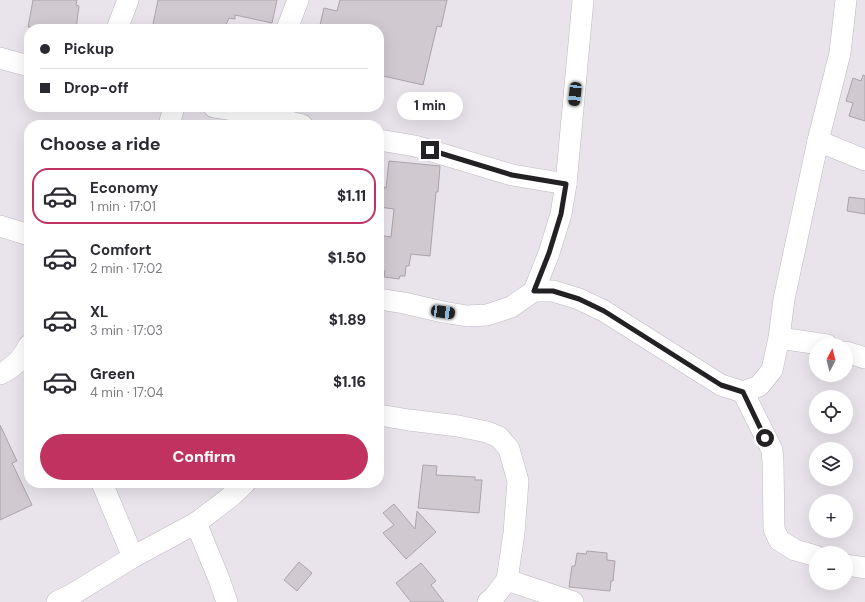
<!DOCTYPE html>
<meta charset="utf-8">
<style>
body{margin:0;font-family:"DM Sans",sans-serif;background:#f7f7f7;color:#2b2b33;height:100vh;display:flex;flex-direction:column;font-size:15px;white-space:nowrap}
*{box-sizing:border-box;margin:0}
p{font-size:13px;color:#7c7c81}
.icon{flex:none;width:22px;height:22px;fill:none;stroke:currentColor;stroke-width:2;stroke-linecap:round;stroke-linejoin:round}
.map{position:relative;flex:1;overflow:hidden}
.sheet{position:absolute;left:24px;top:120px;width:360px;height:368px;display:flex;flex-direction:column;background:#fff;border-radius:16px;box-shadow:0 4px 16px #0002}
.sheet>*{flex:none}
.top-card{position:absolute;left:24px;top:24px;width:360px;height:88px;border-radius:16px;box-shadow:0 4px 16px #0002;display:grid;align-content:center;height:88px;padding:0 16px;background:#fff}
.needle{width:26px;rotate:7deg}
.fabs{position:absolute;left:809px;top:338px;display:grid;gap:8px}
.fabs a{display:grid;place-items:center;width:44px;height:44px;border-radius:50%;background:#fff;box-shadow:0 4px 16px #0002;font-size:20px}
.end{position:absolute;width:18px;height:18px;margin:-9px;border:5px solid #232124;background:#fff;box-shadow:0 0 0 2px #fff}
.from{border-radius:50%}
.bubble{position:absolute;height:28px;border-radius:14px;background:#fff;box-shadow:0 4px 16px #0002;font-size:13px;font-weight:800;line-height:28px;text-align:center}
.car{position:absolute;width:12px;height:24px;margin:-12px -6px;border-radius:5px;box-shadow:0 0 3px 1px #0007;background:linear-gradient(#222 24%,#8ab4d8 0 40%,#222 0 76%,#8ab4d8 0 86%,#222 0)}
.top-card b{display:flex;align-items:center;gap:14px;height:38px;font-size:15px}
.top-card b+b{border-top:1px solid #e1e1e2}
.top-card i{width:10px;height:10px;background:#2b2b33}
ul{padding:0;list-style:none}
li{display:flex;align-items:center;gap:12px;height:56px;margin:0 8px 6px;padding:0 8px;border:2px solid transparent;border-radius:16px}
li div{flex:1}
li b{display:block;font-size:15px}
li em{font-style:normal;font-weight:800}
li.active{border-color:#c03361}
li>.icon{width:36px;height:36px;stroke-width:1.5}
h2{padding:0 16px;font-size:18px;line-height:48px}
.primary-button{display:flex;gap:8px;margin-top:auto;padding:8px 16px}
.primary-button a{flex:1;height:46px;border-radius:24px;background:#c03361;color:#fff;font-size:16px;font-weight:800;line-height:46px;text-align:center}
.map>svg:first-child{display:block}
.building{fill:#d0c9d0;stroke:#aaa3aa}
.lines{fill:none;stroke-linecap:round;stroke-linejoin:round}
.minor-casing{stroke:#bdb8c0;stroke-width:22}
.minor{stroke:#fff;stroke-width:21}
.route{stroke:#232124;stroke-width:5}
</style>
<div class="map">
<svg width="865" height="602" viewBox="0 0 865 602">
<rect width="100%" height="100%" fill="#e9e4ec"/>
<!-- building -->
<g class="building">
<polygon points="33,0 77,0 76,5 79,6 76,29 31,29 31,27 28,27"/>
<polygon points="158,0 277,0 272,23 235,15 235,19 229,18 224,29 152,29"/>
<polygon points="340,0 447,0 441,27 437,26 423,85 379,75 379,29 319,29 324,8 337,11"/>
<polygon points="863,75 865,76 865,121 849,116 853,103 846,101 853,78 861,81"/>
<polygon points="389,161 440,166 438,192 436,192 430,256 411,254 409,266 406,266 405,276 400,276 399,279 384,277 385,271 379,271 379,235 391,237 394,209 379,207 379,194 383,194 384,187 386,188"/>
<polygon points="849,197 865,199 865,214 847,211"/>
<polygon points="0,425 17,461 12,463 32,505 0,520"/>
<polygon points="423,465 437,466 436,475 475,477 475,480 482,480 479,513 418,508"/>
<polygon points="394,504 415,529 417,511 436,532 406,559 383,533 394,525 383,513"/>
<polygon points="587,551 607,553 607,560 615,561 613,581 611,581 610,591 569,587 572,566 575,566 577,553 586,554"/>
<polygon points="299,562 312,573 297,591 284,580"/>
<polygon points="421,563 436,581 431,585 444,602 411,602 396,583"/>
</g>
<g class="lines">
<defs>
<g id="minor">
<polyline points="117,29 128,0"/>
<polyline points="287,29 298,0"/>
<polyline points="0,58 29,66"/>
<polyline points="214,107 257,114 302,125"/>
<polyline points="169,125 174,107"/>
<polyline points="379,140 415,146 512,175 566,184"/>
<polyline points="818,141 865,160"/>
<polyline points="0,226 29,235"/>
<polyline points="534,291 549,253 561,214 566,184 583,0"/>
<polyline points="379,299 404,303 443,312 467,316 487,315 511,307 534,291 553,291 579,299 604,311 721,385 743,392 759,386 772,370 779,338 784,299 818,141 840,53 846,0"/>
<polyline points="779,338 827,345"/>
<polyline points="846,352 865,358"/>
<path d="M0,374c13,-6 23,-16 29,-29"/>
<polyline points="743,392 772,450 773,462 774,529 779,540 795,550 816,556"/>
<polyline points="379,415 409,420 458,426 487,432 499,437 509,449 518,481 514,533 507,580 494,597 488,602"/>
<polyline points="102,483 133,557"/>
<polyline points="196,523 219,579 227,602"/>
<polyline points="846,565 865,568"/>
<polyline points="507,580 573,602"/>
<polyline points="57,602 73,594 133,557 196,523 229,498 245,483"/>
</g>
</defs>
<!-- minor casing -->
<use href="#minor" class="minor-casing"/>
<!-- minor -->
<use href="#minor" class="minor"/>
</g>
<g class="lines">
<!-- route -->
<polyline class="route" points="430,150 512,175 566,184 561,214 549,253 534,291 553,291 579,299 604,311 721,385 743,392 765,438"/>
</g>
</svg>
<div class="fabs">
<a><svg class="needle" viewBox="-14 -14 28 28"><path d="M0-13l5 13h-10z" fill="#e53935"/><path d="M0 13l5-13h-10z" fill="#7c7c81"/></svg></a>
<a><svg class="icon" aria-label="locate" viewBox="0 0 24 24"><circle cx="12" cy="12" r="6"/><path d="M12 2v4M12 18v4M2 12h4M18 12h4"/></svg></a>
<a><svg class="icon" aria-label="layers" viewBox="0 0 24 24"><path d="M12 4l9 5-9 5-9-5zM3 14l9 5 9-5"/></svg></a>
<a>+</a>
<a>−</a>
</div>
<i class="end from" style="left:765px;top:438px"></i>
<i class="end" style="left:430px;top:150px"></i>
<div class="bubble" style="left:397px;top:92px;width:66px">1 min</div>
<i class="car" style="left:575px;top:94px;rotate:186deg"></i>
<i class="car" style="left:443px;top:312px;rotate:98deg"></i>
<div class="top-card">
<b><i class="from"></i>Pickup</b>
<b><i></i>Drop-off</b>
</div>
<section class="sheet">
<h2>Choose a ride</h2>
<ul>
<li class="active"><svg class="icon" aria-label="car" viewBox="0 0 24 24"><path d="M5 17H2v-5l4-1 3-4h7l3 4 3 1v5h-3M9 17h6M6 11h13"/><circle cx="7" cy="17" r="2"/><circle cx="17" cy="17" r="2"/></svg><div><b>Economy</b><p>1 min · 17:01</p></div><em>$1.11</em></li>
<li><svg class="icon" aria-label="car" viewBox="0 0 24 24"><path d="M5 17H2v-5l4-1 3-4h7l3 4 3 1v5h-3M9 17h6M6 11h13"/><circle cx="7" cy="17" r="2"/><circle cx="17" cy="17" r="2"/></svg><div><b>Comfort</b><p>2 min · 17:02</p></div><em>$1.50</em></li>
<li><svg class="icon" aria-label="car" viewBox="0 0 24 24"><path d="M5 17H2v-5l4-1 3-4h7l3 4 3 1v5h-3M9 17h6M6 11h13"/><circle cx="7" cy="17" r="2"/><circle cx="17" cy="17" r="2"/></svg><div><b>XL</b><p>3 min · 17:03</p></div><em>$1.89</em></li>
<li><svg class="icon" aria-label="car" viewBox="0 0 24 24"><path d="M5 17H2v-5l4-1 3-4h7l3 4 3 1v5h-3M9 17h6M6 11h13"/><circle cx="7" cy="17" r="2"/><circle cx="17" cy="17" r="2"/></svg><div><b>Green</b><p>4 min · 17:04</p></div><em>$1.16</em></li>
</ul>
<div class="primary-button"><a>Confirm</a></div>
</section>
</div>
